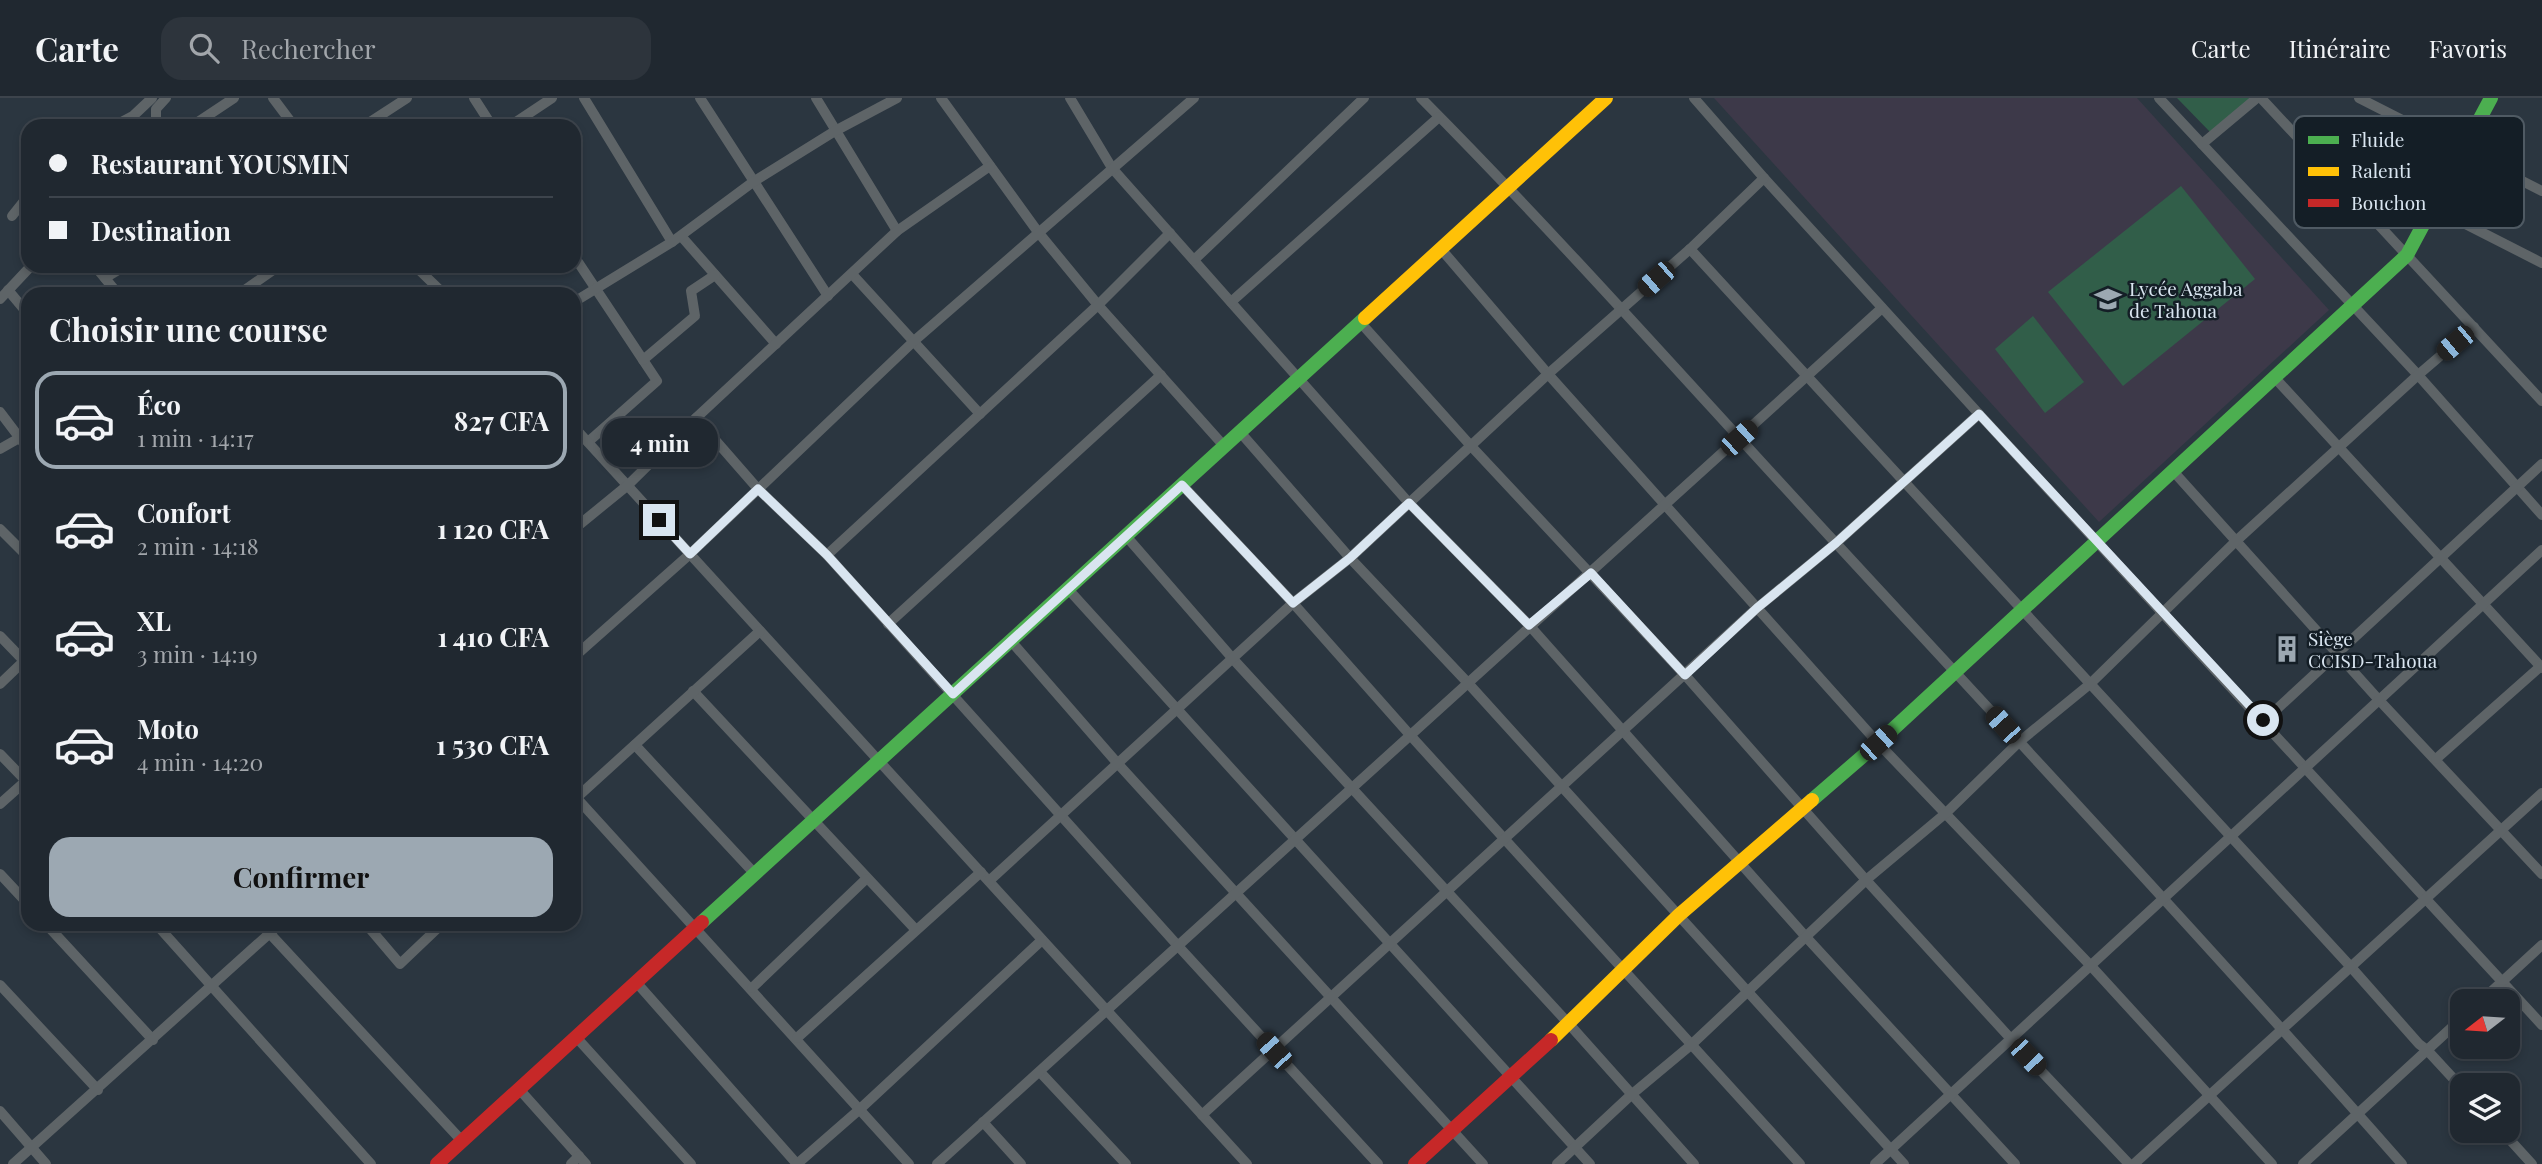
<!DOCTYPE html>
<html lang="fr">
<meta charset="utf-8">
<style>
body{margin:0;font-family:"Playfair Display",serif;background:#2d343c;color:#f1f3f6;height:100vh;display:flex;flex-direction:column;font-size:26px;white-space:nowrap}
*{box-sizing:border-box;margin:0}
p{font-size:23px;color:#a2a6ab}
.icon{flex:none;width:38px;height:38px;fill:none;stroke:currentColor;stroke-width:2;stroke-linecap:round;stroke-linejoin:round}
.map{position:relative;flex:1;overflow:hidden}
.panel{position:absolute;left:21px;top:189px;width:560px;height:644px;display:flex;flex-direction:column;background:#202830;border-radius:21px;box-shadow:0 4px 10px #0003,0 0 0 2px #3d444c}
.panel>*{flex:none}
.top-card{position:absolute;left:21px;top:21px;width:560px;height:154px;border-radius:21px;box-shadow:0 4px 10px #0003,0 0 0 2px #3d444c;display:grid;align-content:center;height:154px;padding:0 28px;background:#202830}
.needle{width:46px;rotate:253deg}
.fabs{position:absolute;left:2450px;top:891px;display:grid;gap:14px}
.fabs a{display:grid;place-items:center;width:70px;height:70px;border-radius:14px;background:#202830;box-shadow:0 4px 10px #0003,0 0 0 2px #3d444c;font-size:35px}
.end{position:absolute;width:32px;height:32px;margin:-16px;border:9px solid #d9e5f0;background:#111;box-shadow:0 0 0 4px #111}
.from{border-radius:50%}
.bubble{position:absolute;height:49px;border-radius:21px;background:#202830;box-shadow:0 4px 10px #0003,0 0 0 2px #3d444c;font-size:23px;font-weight:700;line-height:49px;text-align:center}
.car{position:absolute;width:21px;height:42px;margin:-21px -10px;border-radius:9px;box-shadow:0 0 5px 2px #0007;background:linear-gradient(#222 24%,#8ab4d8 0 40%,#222 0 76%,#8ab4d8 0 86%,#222 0)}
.top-card b{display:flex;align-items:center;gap:24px;height:66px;font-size:26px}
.top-card b+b{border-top:2px solid #3d444c}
.top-card i{width:18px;height:18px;background:#f1f3f6}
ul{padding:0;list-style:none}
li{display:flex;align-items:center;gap:21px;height:98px;margin:0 14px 10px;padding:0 14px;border:4px solid transparent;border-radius:21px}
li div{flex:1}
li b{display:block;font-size:26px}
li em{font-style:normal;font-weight:700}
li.current{border-color:#9ca8b2}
li>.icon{width:63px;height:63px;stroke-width:1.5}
h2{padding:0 28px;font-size:32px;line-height:84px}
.cta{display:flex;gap:14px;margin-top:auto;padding:14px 28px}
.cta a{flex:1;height:80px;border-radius:21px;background:#9ca8b2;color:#111;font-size:28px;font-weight:700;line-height:80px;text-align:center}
header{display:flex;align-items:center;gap:42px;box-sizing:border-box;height:98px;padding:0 35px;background:#202830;border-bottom:2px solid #3d444c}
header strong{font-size:33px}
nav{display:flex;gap:38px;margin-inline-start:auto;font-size:24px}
.search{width:490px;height:63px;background:#2d343c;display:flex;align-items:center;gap:18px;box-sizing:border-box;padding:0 24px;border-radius:21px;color:#a2a6ab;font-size:26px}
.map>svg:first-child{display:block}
.education{fill:#3d3949}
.green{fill:#315e49}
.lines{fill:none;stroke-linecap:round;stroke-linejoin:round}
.street{stroke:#5e6467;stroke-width:10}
.fast{stroke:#4caf50;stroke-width:14}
.slow{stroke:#ffc107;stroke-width:14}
.jam{stroke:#c62828;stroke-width:14}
.route{stroke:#d9e5f0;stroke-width:9}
.labels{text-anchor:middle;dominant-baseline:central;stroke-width:5;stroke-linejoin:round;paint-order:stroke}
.poi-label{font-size:19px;fill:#d9e5f0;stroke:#141e26;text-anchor:start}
.key{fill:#141e26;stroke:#4f5a63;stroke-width:2}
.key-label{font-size:19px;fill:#d9e5f0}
</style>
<header>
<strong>Carte</strong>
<div class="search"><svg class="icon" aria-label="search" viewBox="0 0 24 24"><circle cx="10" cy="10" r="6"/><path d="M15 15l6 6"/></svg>Rechercher</div>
<nav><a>Carte</a><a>Itinéraire</a><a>Favoris</a></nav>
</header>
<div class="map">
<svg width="2542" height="1066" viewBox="0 0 2542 1066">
<rect width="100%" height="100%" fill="#2b3640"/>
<!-- education -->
<polygon class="education" points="1714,0 2137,0 2329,212 2099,424"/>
<!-- green -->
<g class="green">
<polygon points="2177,0 2252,0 2212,36"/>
<polygon points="2181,88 2255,181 2123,288 2048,194"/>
<polygon points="2033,218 2084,284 2045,315 1995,251"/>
</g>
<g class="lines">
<!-- street -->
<g class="street">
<polyline points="273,0 294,28"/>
<polyline points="474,0 492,28"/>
<polyline points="584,0 672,144"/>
<polyline points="700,0 828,198"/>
<polyline points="816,0 897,133"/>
<polyline points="941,0 1038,134 1098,207 1224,348"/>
<polyline points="1070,0 1112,70 1409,405 1529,527 1806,839 2015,1066"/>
<path d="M1421,0c142,143 275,294 412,442 191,207 383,413 569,624"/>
<polyline points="1694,0 1764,80 1979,316 2542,927"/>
<polyline points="2159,0 2418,277 2542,417"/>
<polyline points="2261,0 2542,303"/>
<polyline points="2359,0 2542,93"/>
<polyline points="114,28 133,18 152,0"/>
<polyline points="156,28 156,11 166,0"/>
<polyline points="192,28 234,0"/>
<polyline points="364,28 407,0"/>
<polyline points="510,28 552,0"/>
<polyline points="2202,46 2257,0"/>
<polyline points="2434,110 2542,165"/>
<polyline points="12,118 28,98"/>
<polyline points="681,138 776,246"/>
<polyline points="1441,151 1548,276 1878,645 2091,868 2272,1066"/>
<polyline points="1690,151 2350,868 2419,946 2427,952 2462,990"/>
<polyline points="574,158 657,283 588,344"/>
<polyline points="1194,162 1364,0"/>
<polyline points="95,168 118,196"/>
<polyline points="415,168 444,196"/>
<polyline points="852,176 980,316"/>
<polyline points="105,180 125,168"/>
<polyline points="8,192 28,216"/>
<polyline points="239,196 279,168"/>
<polyline points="0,201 31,168"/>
<polyline points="574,204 672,144 753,84 835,33 897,0"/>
<polyline points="1231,204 1439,19"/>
<polyline points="1360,224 1471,348 1685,577 1866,782 2011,941 2129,1066"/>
<polyline points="643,262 695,218 691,193 715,177"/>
<polyline points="2275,280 2542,570"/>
<polyline points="0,314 28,351"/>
<polyline points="696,320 758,391 827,457 1179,849 1378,1066"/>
<polyline points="574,329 1247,1066"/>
<polyline points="1240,334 1350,460 1467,584 1904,1066"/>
<polyline points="0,351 28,335"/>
<polyline points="2173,373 2379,602 2542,776"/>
<polyline points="1182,387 1293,505 1410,637 1800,1066"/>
<polyline points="0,431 28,459"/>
<polyline points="574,431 628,387 696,320 897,133 990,68"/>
<polyline points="1126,438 1233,561 1569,926 1694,1066"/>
<polyline points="827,457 1098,207 1170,135"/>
<polyline points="1068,491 1590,1066"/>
<polyline points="888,526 1161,277"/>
<polyline points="0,538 28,567"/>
<polyline points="1011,543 1119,667 1483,1066"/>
<polyline points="574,559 690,456 914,243 1194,0"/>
<polyline points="0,586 27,560"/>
<polyline points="693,593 916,832"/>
<polyline points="2264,623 2542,366"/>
<polyline points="635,647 755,776"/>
<polyline points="0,656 28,685"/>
<polyline points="2436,661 2541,568"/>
<polyline points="574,697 909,1066"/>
<polyline points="574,702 760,533"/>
<polyline points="0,706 28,681"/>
<polyline points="0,776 28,806"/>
<polyline points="989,783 1293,505 1350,460 1548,276 1690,151 1764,80"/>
<polyline points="46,826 153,942"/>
<polyline points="156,826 371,1066"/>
<polyline points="261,826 462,1043"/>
<polyline points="366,826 400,866 442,826"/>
<polyline points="636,884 797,1066"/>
<polyline points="0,887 98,992"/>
<polyline points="752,890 866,781"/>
<polyline points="2481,903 2542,847"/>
<polyline points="576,939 691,1066"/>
<polyline points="797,940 981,774"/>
<polyline points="1040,974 1126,1066"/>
<polyline points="519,991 586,1066"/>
<polyline points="0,1013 46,1066"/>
<polyline points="1202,1017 1757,510 1836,445 1979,316"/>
<polyline points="983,1024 1021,1066"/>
<polyline points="2501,1032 2532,1066"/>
<polyline points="13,1066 280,826"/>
<polyline points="571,1066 579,1058"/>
<polyline points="797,1066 860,1011 1042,842"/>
<polyline points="937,1066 1882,210"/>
<polyline points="1557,1066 1631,997 1691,947 1866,782 1946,715 2019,644 2090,586 2236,443 2418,277 2474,229"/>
<polyline points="1875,1066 2542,452"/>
<polyline points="2134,1066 2542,695"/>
<polyline points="2303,1066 2462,920"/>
</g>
<!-- fast -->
<g class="fast">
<polyline points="1812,702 1878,645 2407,157 2491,0"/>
<polyline points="702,824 1365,220"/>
</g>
<!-- slow -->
<g class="slow">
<polyline points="1365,220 1606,0"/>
<polyline points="1551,942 1679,817 1812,702"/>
</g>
<!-- jam -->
<g class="jam">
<polyline points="437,1066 702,824"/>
<polyline points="1415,1066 1551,942"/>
</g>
</g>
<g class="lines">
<!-- route -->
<polyline class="route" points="659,422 690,456 758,391 827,457 953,596 1182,387 1293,505 1350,460 1409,405 1529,527 1591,475 1685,577 1757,510 1836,445 1979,316 2263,622"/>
</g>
<!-- icons -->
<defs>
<symbol id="school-bare" viewBox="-9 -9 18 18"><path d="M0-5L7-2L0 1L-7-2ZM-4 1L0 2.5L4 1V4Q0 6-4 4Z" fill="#9ca8b2" stroke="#141e26" stroke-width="2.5" paint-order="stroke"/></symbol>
<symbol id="building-bare" viewBox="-9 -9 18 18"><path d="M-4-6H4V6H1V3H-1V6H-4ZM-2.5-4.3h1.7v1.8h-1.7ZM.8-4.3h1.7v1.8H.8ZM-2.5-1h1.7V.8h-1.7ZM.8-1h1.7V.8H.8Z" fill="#9ca8b2" stroke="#141e26" stroke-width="2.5" paint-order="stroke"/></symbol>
</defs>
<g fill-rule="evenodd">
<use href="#school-bare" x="2089" y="182" width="38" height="38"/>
<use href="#building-bare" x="2268" y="532" width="38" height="38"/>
</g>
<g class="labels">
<!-- poi labels -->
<g class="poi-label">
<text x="2129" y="190">Lycée Aggaba<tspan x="2129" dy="22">de Tahoua</tspan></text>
<text x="2308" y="540">Siège<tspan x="2308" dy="22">CCISD-Tahoua</tspan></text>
</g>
</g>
<!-- legend -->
<rect x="2294" y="18" width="230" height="112" rx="10" class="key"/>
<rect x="2308" y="38" width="31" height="8" fill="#4caf50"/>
<rect x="2308" y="69" width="31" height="9" fill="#ffc107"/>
<rect x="2308" y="101" width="31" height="8" fill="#c62828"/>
<g class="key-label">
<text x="2351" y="49">Fluide</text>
<text x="2351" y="80">Ralenti</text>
<text x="2351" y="112">Bouchon</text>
</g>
</svg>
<div class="fabs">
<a><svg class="needle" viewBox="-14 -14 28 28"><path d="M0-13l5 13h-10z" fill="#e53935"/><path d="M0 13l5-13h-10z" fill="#a2a6ab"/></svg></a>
<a><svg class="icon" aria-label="layers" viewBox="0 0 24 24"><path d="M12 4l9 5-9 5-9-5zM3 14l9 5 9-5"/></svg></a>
</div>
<i class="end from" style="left:2263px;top:622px"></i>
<i class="end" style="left:659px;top:422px"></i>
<div class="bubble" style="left:602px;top:320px;width:116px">4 min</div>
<i class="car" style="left:1656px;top:181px;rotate:229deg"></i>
<i class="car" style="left:2455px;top:245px;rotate:230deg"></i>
<i class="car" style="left:1739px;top:340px;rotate:48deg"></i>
<i class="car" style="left:2003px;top:627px;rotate:318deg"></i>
<i class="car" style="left:1878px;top:645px;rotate:48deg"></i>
<i class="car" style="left:1274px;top:953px;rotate:318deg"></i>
<i class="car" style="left:2028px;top:959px;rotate:137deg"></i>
<div class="top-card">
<b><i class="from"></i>Restaurant YOUSMIN</b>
<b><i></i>Destination</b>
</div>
<section class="panel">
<h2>Choisir une course</h2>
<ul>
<li class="current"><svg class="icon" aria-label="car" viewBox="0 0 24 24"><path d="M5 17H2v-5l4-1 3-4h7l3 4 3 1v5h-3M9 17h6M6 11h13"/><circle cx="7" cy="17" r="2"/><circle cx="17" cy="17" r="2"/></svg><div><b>Éco</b><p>1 min · 14:17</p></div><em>827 CFA</em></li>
<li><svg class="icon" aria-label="car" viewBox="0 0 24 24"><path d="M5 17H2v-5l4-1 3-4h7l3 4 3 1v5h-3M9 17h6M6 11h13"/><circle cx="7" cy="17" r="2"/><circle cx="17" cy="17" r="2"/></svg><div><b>Confort</b><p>2 min · 14:18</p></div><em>1 120 CFA</em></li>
<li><svg class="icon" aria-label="car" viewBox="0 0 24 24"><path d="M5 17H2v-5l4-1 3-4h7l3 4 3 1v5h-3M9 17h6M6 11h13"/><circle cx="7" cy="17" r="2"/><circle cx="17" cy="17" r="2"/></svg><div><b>XL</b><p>3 min · 14:19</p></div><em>1 410 CFA</em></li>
<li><svg class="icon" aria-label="car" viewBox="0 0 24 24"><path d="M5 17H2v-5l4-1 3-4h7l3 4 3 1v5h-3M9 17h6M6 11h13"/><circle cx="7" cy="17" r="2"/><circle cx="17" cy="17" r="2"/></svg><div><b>Moto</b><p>4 min · 14:20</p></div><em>1 530 CFA</em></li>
</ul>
<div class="cta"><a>Confirmer</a></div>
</section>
</div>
